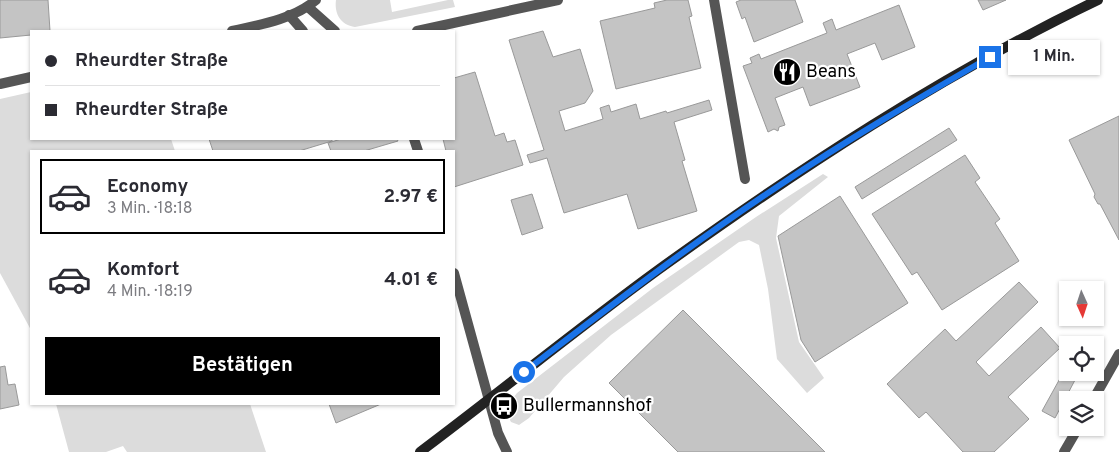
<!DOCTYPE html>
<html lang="de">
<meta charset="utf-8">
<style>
body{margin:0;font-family:Overpass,sans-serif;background:#f7f7f7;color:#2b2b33;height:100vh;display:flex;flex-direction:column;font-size:19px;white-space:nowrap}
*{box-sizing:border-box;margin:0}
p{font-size:16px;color:#7c7c81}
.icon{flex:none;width:28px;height:28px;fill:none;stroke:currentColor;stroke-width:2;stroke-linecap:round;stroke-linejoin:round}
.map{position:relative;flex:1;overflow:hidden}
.sheet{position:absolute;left:30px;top:150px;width:425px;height:255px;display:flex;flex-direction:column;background:#fff;border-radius:0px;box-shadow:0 1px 4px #0004}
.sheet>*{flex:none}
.guide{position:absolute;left:30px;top:30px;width:425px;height:110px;border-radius:0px;box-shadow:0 1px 4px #0004;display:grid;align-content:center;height:110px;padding:0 15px;background:#fff}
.needle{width:32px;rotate:177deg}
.tools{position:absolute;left:1059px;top:281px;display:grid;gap:10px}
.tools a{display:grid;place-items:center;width:45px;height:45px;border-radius:0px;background:#fff;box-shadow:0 1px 4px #0004;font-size:25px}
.end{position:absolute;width:22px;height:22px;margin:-11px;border:6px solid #1a73e8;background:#fff;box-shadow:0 0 0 2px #fff}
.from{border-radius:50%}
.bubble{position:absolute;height:35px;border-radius:0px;background:#fff;box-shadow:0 1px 4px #0004;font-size:16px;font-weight:700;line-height:35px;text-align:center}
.guide b{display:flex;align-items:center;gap:18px;height:48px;font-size:19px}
.guide b+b{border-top:1px solid #e1e1e2}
.guide i{width:12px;height:12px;background:#2b2b33}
ul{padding:9px 0 0;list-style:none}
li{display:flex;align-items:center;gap:15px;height:75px;margin:0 10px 8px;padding:0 5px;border:2px solid transparent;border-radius:0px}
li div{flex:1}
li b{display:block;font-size:19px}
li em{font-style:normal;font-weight:700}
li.current{border-color:#000}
li>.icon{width:45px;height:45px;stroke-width:1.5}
.action{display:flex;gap:10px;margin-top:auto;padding:10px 15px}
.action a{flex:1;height:58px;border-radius:0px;background:#000;color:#fff;font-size:20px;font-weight:700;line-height:58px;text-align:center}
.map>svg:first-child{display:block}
.green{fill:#dcdcdc}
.building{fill:#c4c4c4;stroke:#999}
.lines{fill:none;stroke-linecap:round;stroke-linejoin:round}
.minor{stroke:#555;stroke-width:10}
.secondary{stroke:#222;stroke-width:10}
.route{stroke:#1a73e8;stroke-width:6}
.labels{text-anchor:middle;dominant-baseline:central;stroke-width:4.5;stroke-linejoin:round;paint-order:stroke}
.poi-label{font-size:18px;fill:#000;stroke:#fff;text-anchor:start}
</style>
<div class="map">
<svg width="1119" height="452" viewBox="0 0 1119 452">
<rect width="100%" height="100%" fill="#fff"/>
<!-- green -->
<g class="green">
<path d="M336,0h54l2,12 56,-12h5l2,7 -100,20c-14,-2 -21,-13 -19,-27z"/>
<polygon points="31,92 31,139 171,139 175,151 31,151 31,330 0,273 0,99"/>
<polygon points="823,174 828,177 779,216 776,238 799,342 824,378 807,393 777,359 768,289 759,245 749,240 739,242 611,335 564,377 529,418 519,425 511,422 507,414 510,402 517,393 653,288 756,217"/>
<polygon points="56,404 250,404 266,452 127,452 123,446 106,452 69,452"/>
</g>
<!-- building -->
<g class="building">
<polygon points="0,0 48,0 50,31 31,31 31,35 0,38"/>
<polygon points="667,0 688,0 692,16 689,17 701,68 616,89 600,21 655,8 654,3"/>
<polygon points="741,0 795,0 803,22 754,42 745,17 742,19 736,2"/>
<polygon points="978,0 1006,0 983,10"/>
<polygon points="899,5 915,47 882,60 875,43 847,54 860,87 810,106 803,87 775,98 785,125 779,127 778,131 774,129 768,132 743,66 752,63 750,58 759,54 761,59 827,33 823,23 832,19 836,30"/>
<polygon points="543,31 553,57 580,49 593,91 585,103 559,111 565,131 603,119 600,108 609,105 611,112 636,104 640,119 666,111 667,113 709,100 712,110 674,122 685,160 682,161 697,211 638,229 627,194 564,213 547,158 530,163 527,155 544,150 509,40"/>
<polygon points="475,72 495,136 504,133 507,142 515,140 523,165 454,187 454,151 446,151 443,139 454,139 454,78"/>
<polygon points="1119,116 1119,240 1100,204 1098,204 1094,197 1095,194 1069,140"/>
<polygon points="949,128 957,140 862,199 855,187"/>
<polygon points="209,139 332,139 332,141 299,151 213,151"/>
<polygon points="341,139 397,139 398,141 364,151 331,151 328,143"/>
<polygon points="965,155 980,178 975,182 1000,219 995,223 1019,261 942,310 917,272 912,275 872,214"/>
<polygon points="532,194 543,228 522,235 511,200"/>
<polygon points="840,196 908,303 815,362 801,340 778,236"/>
<polygon points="1019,282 1038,302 976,362 989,376 1041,327 1060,348 1008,397 1029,419 994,452 963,452 926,412 919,418 887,384 945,329 956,341"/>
<polygon points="683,310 825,452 678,452 609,383"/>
<polygon points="5,366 8,385 15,384 19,405 0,409 0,367"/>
<polygon points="1063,373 1075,380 1055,418 1042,411"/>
<polygon points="329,404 381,404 336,423"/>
</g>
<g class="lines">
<!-- minor -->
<g class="minor">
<polyline points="714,0 745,179"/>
<polyline points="308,7 335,31"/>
<polyline points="289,15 303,31"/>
<path d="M232,31c28,-6 62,-12 84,-31"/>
<polyline points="417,31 558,0"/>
<polyline points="0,84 31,77"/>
<polyline points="414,139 418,151"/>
<polyline points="454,273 498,433 507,452"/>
<polyline points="1093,400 1119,354"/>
<polyline points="1064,452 1078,428"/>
</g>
<!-- secondary -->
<path class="secondary" d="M420,452c80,-60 157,-123 238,-182 139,-100 285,-196 440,-270"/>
</g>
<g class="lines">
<!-- route -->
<path class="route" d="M524,372c84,-64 168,-129 256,-187 68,-46 139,-87 210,-128"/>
</g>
<!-- icons -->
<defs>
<symbol id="restaurant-disc" viewBox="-11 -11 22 22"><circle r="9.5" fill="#000" stroke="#fff"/><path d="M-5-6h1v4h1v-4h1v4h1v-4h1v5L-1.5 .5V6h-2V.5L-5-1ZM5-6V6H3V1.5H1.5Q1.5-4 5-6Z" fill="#fff"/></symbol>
<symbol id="bus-disc" viewBox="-11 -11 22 22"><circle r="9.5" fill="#000" stroke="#fff"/><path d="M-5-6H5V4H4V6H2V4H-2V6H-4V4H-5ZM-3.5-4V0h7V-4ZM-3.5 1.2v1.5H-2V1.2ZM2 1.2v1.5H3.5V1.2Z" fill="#fff"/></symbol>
</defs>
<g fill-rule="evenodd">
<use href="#restaurant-disc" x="771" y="56" width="32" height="32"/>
<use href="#bus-disc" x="488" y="390" width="32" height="32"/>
</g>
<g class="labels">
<!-- poi labels -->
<g class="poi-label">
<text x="806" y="72">Beans</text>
<text x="523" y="406">Bullermannshof</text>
</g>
</g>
</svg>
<div class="tools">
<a><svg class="needle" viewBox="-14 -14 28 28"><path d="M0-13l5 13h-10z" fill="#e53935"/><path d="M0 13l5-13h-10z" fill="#7c7c81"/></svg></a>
<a><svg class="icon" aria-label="locate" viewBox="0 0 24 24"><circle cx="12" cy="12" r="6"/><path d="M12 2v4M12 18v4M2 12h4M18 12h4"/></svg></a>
<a><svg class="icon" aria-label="layers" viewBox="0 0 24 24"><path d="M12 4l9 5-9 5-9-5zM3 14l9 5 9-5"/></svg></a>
</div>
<i class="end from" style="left:524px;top:372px"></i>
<i class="end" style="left:990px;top:57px"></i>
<div class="bubble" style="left:1008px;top:40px;width:92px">1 Min.</div>
<div class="guide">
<b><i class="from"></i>Rheurdter Straße</b>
<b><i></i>Rheurdter Straße</b>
</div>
<section class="sheet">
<ul>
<li class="current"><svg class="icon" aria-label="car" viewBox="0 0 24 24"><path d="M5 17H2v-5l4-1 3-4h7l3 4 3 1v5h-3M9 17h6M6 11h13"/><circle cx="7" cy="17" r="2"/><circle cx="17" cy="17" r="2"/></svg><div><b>Economy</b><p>3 Min. · 18:18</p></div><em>2.97 €</em></li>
<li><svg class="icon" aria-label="car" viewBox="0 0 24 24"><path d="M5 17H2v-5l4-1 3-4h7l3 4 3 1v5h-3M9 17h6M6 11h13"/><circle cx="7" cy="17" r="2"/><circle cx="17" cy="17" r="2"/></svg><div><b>Komfort</b><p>4 Min. · 18:19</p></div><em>4.01 €</em></li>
</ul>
<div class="action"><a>Bestätigen</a></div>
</section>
</div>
